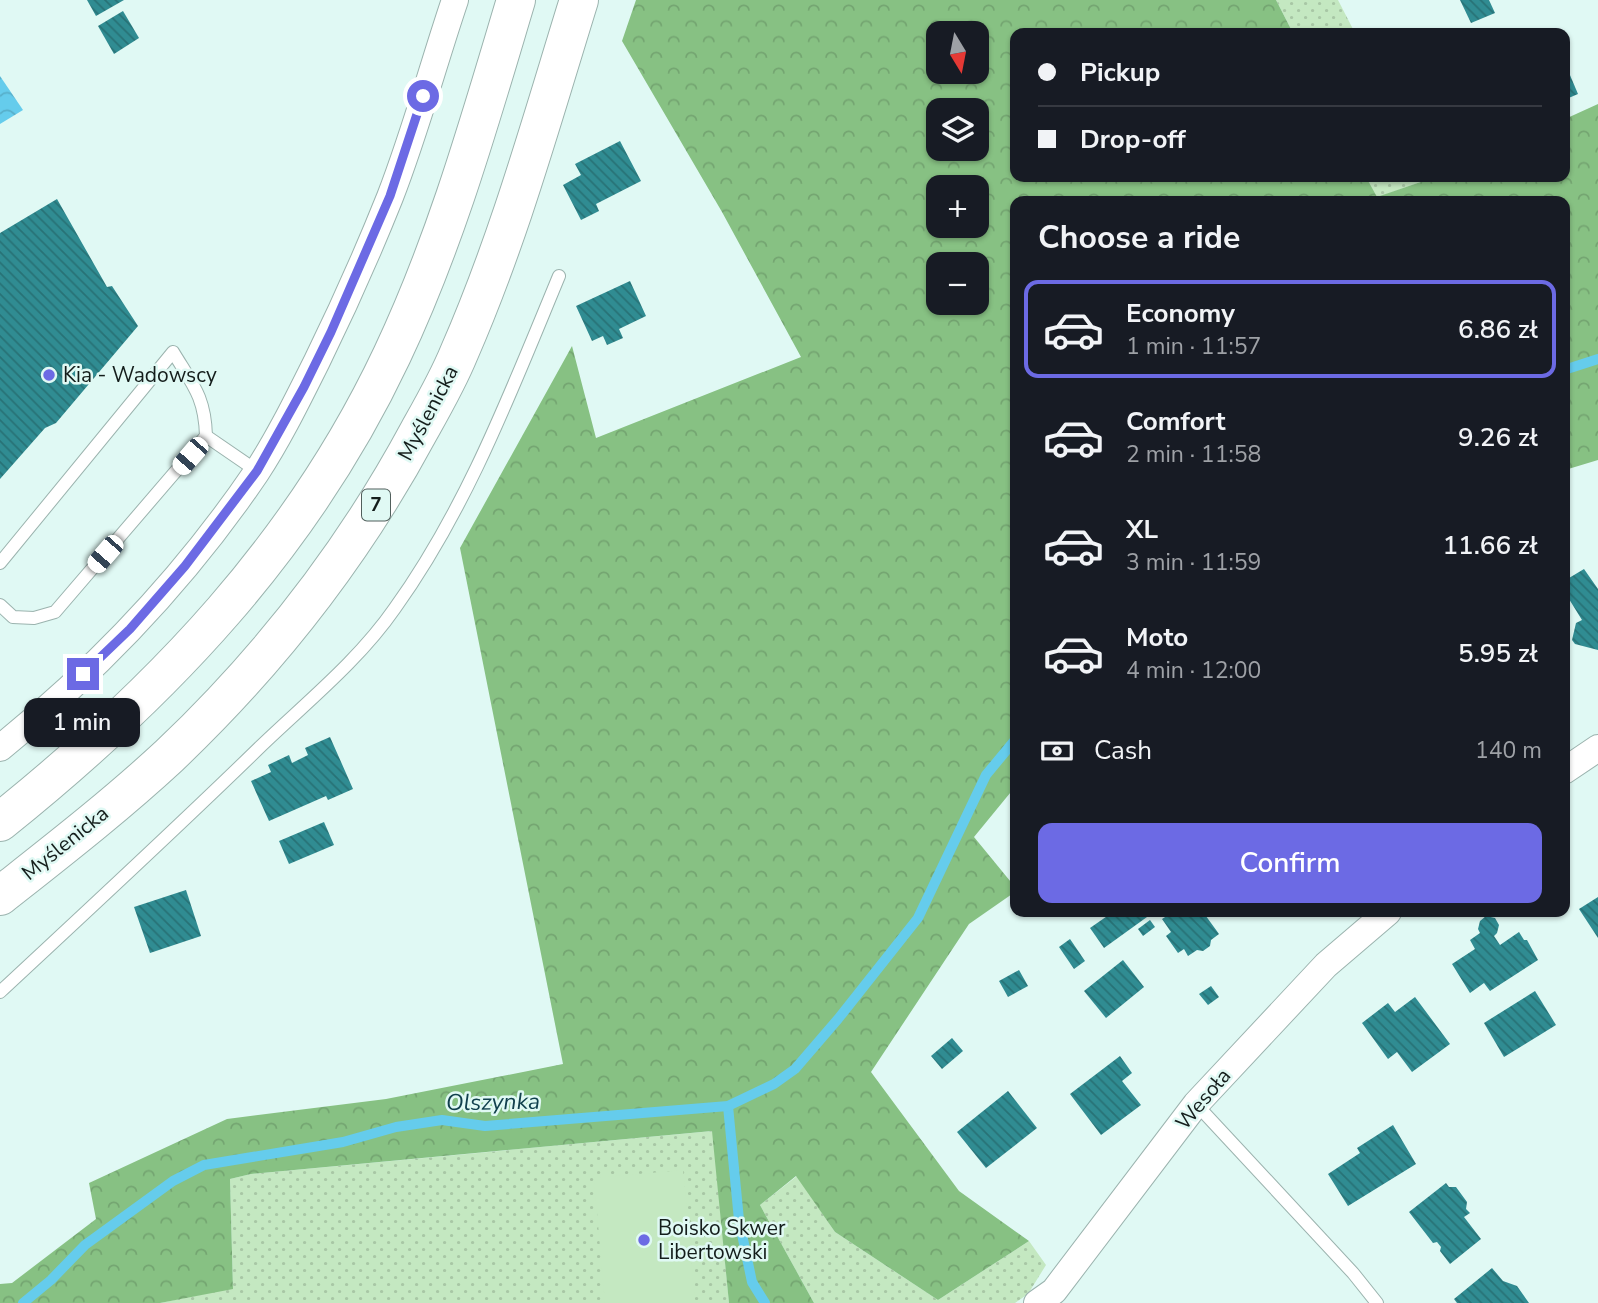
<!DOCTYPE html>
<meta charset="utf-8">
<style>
body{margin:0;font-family:"Nunito Sans",sans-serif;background:#242831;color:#f1f3f6;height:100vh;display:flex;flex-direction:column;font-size:26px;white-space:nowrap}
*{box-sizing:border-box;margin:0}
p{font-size:23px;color:#9ea1a6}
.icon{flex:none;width:38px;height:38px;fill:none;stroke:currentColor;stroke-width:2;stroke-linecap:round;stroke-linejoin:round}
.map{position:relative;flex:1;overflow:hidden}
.panel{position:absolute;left:1010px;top:196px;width:560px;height:721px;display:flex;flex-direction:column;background:#171b24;border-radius:14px;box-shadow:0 2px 5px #0004}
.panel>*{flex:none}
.hud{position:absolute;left:1010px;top:28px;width:560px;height:154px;border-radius:14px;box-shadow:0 2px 5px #0004;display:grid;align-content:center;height:154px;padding:0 28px;background:#171b24}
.needle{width:46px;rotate:170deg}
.fabs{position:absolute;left:926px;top:21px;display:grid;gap:14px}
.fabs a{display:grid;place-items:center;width:63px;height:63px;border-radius:14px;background:#171b24;box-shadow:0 2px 5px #0004;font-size:35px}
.end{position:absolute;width:32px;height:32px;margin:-16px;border:9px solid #6c6ae4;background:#fff;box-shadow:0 0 0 4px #fff}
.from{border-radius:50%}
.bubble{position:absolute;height:49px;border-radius:14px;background:#171b24;box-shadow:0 2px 5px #0004;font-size:23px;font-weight:600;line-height:49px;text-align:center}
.car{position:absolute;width:21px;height:42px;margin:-21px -10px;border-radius:9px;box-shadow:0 0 5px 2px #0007;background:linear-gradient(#fff 24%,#345 0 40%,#fff 0 76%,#345 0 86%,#fff 0)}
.hud b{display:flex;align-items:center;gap:24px;height:66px;font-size:26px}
.hud b+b{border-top:2px solid #363941}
.hud i{width:18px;height:18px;background:#f1f3f6}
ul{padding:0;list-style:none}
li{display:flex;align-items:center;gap:21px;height:98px;margin:0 14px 10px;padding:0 14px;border:4px solid transparent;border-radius:14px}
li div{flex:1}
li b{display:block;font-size:26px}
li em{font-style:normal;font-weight:600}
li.active{border-color:#6c6ae4}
li>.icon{width:63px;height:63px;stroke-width:1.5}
h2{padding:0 28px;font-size:32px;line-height:84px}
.pay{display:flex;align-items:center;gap:18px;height:77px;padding:0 28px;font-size:26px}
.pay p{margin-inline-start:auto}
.action{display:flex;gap:14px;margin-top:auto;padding:14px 28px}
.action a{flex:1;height:80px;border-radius:14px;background:#6c6ae4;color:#fff;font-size:28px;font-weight:600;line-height:80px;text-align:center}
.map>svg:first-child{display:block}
.grass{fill:url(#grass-dots)}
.forest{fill:url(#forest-crowns);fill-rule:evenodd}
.pitch{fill:#c4e8c1}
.water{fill:url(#water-waves)}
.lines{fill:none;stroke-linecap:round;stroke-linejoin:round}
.stream{stroke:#65ccec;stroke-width:10}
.building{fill:url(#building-back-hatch)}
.lane-casing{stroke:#9bb3ae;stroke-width:14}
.street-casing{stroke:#9bb3ae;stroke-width:28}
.highway-casing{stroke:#9bb3ae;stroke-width:40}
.lane{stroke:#fff;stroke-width:12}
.street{stroke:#fff;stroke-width:26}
.highway{stroke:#fff;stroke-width:38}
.route{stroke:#6c6ae4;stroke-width:9}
.poi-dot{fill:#6c6ae4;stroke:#e0f9f4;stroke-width:2.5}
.labels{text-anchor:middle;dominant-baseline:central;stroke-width:5;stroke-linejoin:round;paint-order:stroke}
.shield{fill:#e0f9f4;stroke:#515f5c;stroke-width:2}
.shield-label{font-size:19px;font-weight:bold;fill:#141d1b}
.poi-label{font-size:21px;fill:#141d1b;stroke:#e0f9f4;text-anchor:start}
.street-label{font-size:21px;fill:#141d1b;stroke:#e0f9f4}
.water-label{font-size:23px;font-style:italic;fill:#11404d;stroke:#e0f9f4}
</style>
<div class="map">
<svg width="1598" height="1303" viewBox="0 0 1598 1303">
<defs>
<pattern id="grass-dots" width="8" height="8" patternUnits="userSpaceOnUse" patternTransform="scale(1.75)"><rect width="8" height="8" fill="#c4e8c1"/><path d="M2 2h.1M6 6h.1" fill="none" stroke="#a8c7a5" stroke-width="1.8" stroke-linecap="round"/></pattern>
<pattern id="forest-crowns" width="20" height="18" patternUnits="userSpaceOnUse" patternTransform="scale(1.75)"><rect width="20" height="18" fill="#87c183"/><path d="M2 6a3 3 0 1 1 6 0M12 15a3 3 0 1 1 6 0" fill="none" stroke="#74a571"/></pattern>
<pattern id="water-waves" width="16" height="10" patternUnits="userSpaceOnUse" patternTransform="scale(1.75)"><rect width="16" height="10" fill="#65ccec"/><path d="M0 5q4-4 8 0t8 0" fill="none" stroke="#57afca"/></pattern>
<pattern id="building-back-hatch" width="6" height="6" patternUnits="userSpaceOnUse" patternTransform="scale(1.75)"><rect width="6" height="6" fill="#308c92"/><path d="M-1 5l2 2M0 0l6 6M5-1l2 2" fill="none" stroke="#287276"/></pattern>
</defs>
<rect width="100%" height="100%" fill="#e0f9f4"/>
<!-- grass -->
<g class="grass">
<polygon points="1276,0 1338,0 1355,33 1293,33"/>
<polygon points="1366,177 1425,177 1426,180 1376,198"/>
<polygon points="713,1131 729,1303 160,1303 233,1288 230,1179 251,1174"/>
<polygon points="797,1176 835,1232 938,1300 1029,1241 1046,1265 1028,1294 1015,1303 814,1303 760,1205"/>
</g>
<!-- forest -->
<path class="forest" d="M636,0h640l17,33h-278v144h351l11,20 58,-20h129l1,-58 33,-15v356l-33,10 -1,-269h-549v586l-41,50 41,50v5l-46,32 -98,148 88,119 70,50 -91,59 -103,-68 -39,-56 -36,29 54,98h-85l-17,-172 -461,43 -21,5 3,110 -73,14h-160v-19l12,-1 84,-64 -7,-36 138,-64 159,-20 177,-35 -103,-516 112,-202 24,92 205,-81 -79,-145 -100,-171zM938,33h38v39h-38zM938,110h38v39h-38zM938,187h38v39h-38zM938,264h38v39h-38z"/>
<!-- pitch -->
<polygon class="pitch" points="683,1170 695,1303 605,1303 594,1178"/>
<!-- water -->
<polygon class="water" points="0,76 23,110 0,124"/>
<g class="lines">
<!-- stream -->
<g class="stream">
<polyline points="1564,370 1598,359"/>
<polyline points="728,1106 739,1220 752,1282 765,1303"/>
<polyline points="23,1303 51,1280 85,1245 173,1181 204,1165 343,1142 396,1127 442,1120 485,1126 728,1106 774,1084 795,1069 838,1019 918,918 986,775 1015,740"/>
</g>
</g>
<!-- building -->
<g class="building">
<polygon points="87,0 124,0 96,16"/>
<polygon points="1460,0 1489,0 1495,13 1471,23"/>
<polygon points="123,11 139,38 114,54 98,26"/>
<polygon points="1564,61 1578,94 1564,100"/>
<polygon points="620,141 641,181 596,204 599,211 581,220 563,185 581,175 575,164"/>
<polygon points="57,199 107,287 112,286 138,326 56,423 45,428 0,479 0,233"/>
<polygon points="630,281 646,316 619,329 623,338 607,345 603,336 592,341 576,306"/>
<polygon points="1584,569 1598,589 1598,650 1575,644 1572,640 1576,623 1582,620 1564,591 1564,581"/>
<polygon points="330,737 353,789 328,800 326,796 269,821 251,781 271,772 268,765 289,755 292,763 308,755 305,748"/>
<polygon points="324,822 334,845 289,864 279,841"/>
<polygon points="186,890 201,936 150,953 134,907"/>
<polygon points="1598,897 1598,938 1579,909"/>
<polygon points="1113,912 1144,912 1147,917 1104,948 1090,928"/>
<polygon points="1173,912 1203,912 1219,934 1211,940 1210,946 1203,951 1197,950 1188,956 1184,949 1178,953 1166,936 1171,932 1162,919"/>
<polygon points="1486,916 1495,918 1499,925 1497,933 1494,936 1500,945 1519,932 1524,940 1527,940 1538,960 1490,991 1484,983 1470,993 1452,964 1475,949 1470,940 1480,933 1478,929 1480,921"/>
<polygon points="1150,920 1155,927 1143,936 1138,929"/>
<polygon points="1070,939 1085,961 1074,969 1059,947"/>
<polygon points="1123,960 1144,987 1106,1018 1084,991"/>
<polygon points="1019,970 1028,986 1008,997 999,981"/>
<polygon points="1211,986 1219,997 1208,1005 1199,994"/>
<polygon points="1535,991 1556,1025 1504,1057 1484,1023"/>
<polygon points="1415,997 1450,1044 1412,1072 1397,1052 1388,1059 1362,1023 1388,1003 1395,1012"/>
<polygon points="952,1038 963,1051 942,1069 931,1056"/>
<polygon points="1120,1056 1132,1073 1122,1081 1141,1105 1101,1135 1070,1094"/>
<polygon points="1008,1091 1037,1128 986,1168 957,1132"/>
<polygon points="1393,1125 1416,1164 1348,1206 1328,1174 1360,1153 1357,1148"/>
<polygon points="1446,1183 1449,1187 1456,1187 1467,1202 1466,1209 1470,1213 1464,1217 1481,1239 1450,1264 1440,1251 1441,1247 1437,1242 1433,1243 1409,1212"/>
<polygon points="1492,1268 1503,1281 1517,1286 1529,1303 1457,1303 1454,1299"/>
</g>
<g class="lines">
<defs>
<g id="lane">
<polyline points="206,436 257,471"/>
<path d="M0,563l173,-211c20,33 32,45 33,84l-151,176 -21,6 -21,-1 -13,-12"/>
<path d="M0,992c88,-82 176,-163 262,-247 46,-44 97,-85 133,-137 72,-100 117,-219 164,-332"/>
<polyline points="1196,1104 1353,1273 1377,1303"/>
</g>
<g id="street">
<path d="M0,748c97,-78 186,-172 256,-275 23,-35 42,-74 61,-112 26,-53 51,-109 73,-164 25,-64 43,-132 65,-197"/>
<polyline points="1564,771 1598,748"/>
<polyline points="1037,1303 1054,1291 1196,1104 1326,965 1388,912"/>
</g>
<g id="highway">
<path d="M0,822c163,-131 302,-276 392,-467 54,-114 88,-235 124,-355"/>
<path d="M0,896c57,-45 115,-90 169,-140 99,-94 185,-204 250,-325 14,-25 29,-51 40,-78 50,-114 83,-234 120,-353"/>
</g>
</defs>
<!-- lane casing -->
<use href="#lane" class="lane-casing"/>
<!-- street casing -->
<use href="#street" class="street-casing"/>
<!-- highway casing -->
<use href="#highway" class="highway-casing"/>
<!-- lane -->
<use href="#lane" class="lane"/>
<!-- street -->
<use href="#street" class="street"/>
<!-- highway -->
<use href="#highway" class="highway"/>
</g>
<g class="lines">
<!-- route -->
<polyline class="route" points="83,674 130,629 185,566 257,471 304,387 331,332 390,196 423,96"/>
</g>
<!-- markers -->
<g class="poi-dot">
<circle cx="49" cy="375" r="7"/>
<circle cx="644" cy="1240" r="7"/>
</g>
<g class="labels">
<!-- shield labels -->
<rect class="shield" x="362" y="489.5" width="28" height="31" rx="5"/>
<g class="shield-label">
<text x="376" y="505">7</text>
</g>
<!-- poi labels -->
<g class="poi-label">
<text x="63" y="375">Kia - Wadowscy</text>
<text x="658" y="1228">Boisko Skwer<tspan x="658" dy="24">Libertowski</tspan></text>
</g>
<!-- street labels -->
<g class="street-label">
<text transform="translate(428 413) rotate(-62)">Myślenicka</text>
<text transform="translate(65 843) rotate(-39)">Myślenicka</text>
<text transform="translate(1203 1099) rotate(-50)">Wesoła</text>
</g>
<!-- water labels -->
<g class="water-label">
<text transform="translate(493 1102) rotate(-1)">Olszynka</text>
</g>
</g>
</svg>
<div class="fabs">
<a><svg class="needle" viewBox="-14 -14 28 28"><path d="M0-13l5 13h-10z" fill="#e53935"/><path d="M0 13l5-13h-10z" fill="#9ea1a6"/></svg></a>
<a><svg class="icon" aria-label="layers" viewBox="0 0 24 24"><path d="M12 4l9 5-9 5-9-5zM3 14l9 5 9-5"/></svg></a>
<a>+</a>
<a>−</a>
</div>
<i class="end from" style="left:423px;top:96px"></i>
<i class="end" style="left:83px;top:674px"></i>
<div class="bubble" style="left:24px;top:698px;width:116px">1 min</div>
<i class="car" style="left:190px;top:456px;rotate:221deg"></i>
<i class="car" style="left:105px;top:554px;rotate:221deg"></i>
<div class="hud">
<b><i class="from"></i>Pickup</b>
<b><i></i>Drop-off</b>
</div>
<section class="panel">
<h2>Choose a ride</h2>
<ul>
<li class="active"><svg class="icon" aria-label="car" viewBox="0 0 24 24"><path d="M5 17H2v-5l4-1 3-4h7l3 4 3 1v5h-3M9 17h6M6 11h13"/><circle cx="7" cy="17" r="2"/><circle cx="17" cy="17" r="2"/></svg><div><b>Economy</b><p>1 min · 11:57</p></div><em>6.86 zł</em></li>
<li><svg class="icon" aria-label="car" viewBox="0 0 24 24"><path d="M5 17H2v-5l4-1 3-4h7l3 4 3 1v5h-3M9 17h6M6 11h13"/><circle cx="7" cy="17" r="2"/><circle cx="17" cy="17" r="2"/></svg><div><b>Comfort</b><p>2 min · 11:58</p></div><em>9.26 zł</em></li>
<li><svg class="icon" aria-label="car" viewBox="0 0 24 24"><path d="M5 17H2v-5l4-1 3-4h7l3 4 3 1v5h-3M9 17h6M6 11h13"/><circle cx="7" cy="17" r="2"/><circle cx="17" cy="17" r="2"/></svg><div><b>XL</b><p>3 min · 11:59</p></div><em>11.66 zł</em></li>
<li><svg class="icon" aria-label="car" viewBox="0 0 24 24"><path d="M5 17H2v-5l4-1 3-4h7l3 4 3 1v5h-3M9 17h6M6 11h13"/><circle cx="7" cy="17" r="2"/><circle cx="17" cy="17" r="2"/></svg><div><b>Moto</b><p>4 min · 12:00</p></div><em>5.95 zł</em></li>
</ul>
<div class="pay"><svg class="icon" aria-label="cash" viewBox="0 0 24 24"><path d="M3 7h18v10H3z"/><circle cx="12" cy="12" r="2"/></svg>Cash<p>140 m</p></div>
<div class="action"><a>Confirm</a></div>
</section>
</div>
